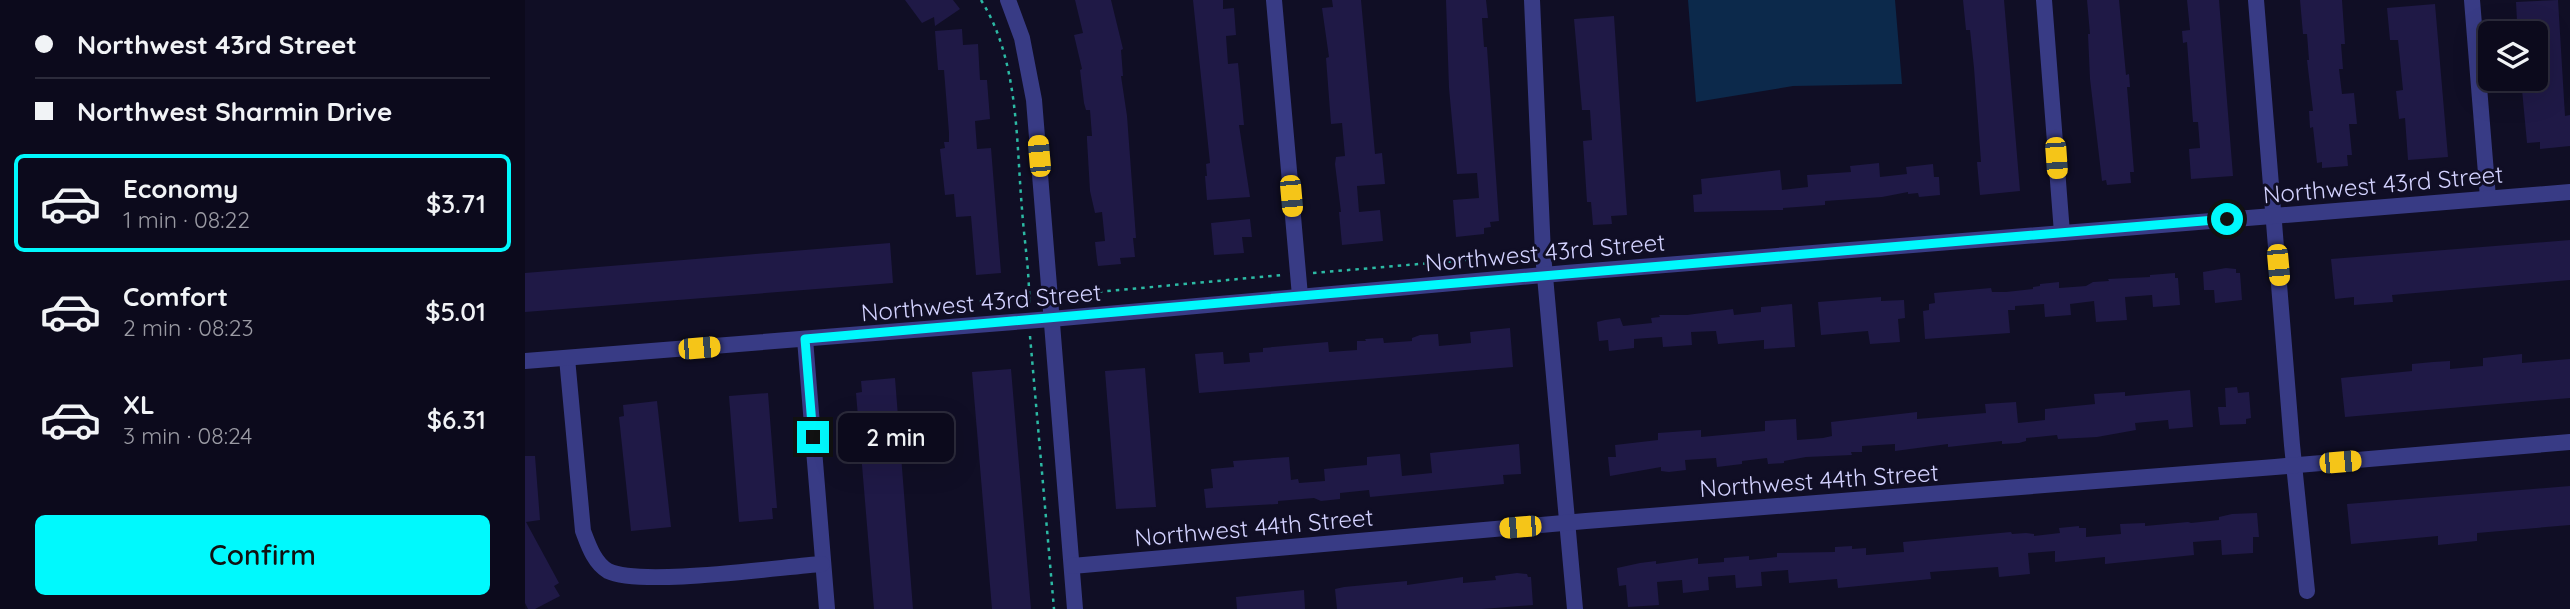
<!DOCTYPE html>
<meta charset="utf-8">
<style>
body{margin:0;font-family:Quicksand,sans-serif;background:#1a1829;color:#f1f3f6;height:100vh;display:flex;flex-direction:column;font-size:26px;white-space:nowrap}
*{box-sizing:border-box;margin:0}
p{font-size:23px;color:#9a9aa3}
.icon{flex:none;width:38px;height:38px;fill:none;stroke:currentColor;stroke-width:2;stroke-linecap:round;stroke-linejoin:round}
.map{position:relative;flex:1;overflow:hidden}
.details{display:flex;flex-direction:column;background:#0c0a1c;width:525px}
.details>*{flex:none}
.top-card{display:grid;align-content:center;height:154px;padding:0 35px;background:#0c0a1c}
.buttons{position:absolute;left:1953px;top:21px;display:grid;gap:14px}
.buttons a{display:grid;place-items:center;width:70px;height:70px;border-radius:10px;background:#0c0a1c;box-shadow:0 7px 28px #0002,0 0 0 2px #2c2b3b;font-size:35px}
.end{position:absolute;width:32px;height:32px;margin:-16px;border:9px solid #00f9fd;background:#111;box-shadow:0 0 0 4px #111}
.from{border-radius:50%}
.bubble{position:absolute;height:49px;border-radius:10px;background:#0c0a1c;box-shadow:0 7px 28px #0002,0 0 0 2px #2c2b3b;font-size:23px;font-weight:600;line-height:49px;text-align:center}
.car{position:absolute;width:21px;height:42px;margin:-21px -10px;border-radius:9px;box-shadow:0 0 5px 2px #0007;background:linear-gradient(#f5c518 24%,#345 0 40%,#f5c518 0 76%,#345 0 86%,#f5c518 0)}
.top-card b{display:flex;align-items:center;gap:24px;height:66px;font-size:26px}
.top-card b+b{border-top:2px solid #2c2b3b}
.top-card i{width:18px;height:18px;background:#f1f3f6}
ul{padding:0;list-style:none}
li{display:flex;align-items:center;gap:21px;height:98px;margin:0 14px 10px;padding:0 21px;border:4px solid transparent;border-radius:10px}
li div{flex:1}
li b{display:block;font-size:26px}
li em{font-style:normal;font-weight:600}
li.active{border-color:#00f9fd}
li>.icon{width:63px;height:63px;stroke-width:1.5}
.button{display:flex;gap:14px;margin-top:auto;padding:14px 35px}
.button a{flex:1;height:80px;border-radius:10px;background:#00f9fd;color:#111;font-size:28px;font-weight:600;line-height:80px;text-align:center}
main{display:flex;flex:1;min-height:0}
.map>svg:first-child{display:block}
.water{fill:#0c294b}
.building{fill:#1f1946}
.lines{fill:none;stroke-linecap:round;stroke-linejoin:round}
.path{stroke:#2cb9a4;stroke-width:2.5;stroke-dasharray:3.5 5;stroke-linecap:butt}
.minor{stroke:#383b85;stroke-width:16}
.route{stroke:#00f9fd;stroke-width:9}
.labels{text-anchor:middle;dominant-baseline:central;stroke-width:6;stroke-linejoin:round;paint-order:stroke}
.street-label{font-size:24px;fill:#d3d2ff;stroke:#100e25}
</style>
<main>
<section class="details">
<div class="top-card">
<b><i class="from"></i>Northwest 43rd Street</b>
<b><i></i>Northwest Sharmin Drive</b>
</div>
<ul>
<li class="active"><svg class="icon" aria-label="car" viewBox="0 0 24 24"><path d="M5 17H2v-5l4-1 3-4h7l3 4 3 1v5h-3M9 17h6M6 11h13"/><circle cx="7" cy="17" r="2"/><circle cx="17" cy="17" r="2"/></svg><div><b>Economy</b><p>1 min · 08:22</p></div><em>$3.71</em></li>
<li><svg class="icon" aria-label="car" viewBox="0 0 24 24"><path d="M5 17H2v-5l4-1 3-4h7l3 4 3 1v5h-3M9 17h6M6 11h13"/><circle cx="7" cy="17" r="2"/><circle cx="17" cy="17" r="2"/></svg><div><b>Comfort</b><p>2 min · 08:23</p></div><em>$5.01</em></li>
<li><svg class="icon" aria-label="car" viewBox="0 0 24 24"><path d="M5 17H2v-5l4-1 3-4h7l3 4 3 1v5h-3M9 17h6M6 11h13"/><circle cx="7" cy="17" r="2"/><circle cx="17" cy="17" r="2"/></svg><div><b>XL</b><p>3 min · 08:24</p></div><em>$6.31</em></li>
</ul>
<div class="button"><a>Confirm</a></div>
</section>
<div class="map">
<svg width="2045" height="609" viewBox="0 0 2045 609">
<rect width="100%" height="100%" fill="#100e25"/>
<!-- water -->
<polygon class="water" points="1163,0 1370,0 1377,84 1268,86 1171,102"/>
<!-- building -->
<g class="building">
<polygon points="380,0 428,0 435,9 410,26 409,17 397,23"/>
<polygon points="550,0 586,0 598,49 596,50 598,76 596,76 602,116 611,238 608,238 610,257 595,258 596,264 573,266 572,260 570,242 580,241 577,212 570,213 565,191 562,140 562,136 567,136 565,110 561,110 559,103 555,70 557,69 549,35 558,33"/>
<polygon points="668,0 698,0 698,9 709,8 711,35 701,36 703,64 713,63 719,125 714,125 725,197 682,200 680,176 682,176 681,164 685,163"/>
<polygon points="807,0 836,0 850,154 857,153 860,184 832,186 834,212 855,210 858,241 817,245 814,212 816,212 810,164 811,157 820,156 817,123 806,124 801,58 804,57 797,8 808,7"/>
<polygon points="921,0 961,0 963,18 957,18 959,47 962,47 974,221 965,222 966,227 959,228 959,234 931,237 928,200 954,198 952,173 932,174 924,88"/>
<polygon points="1438,0 1479,0 1495,191 1455,195 1452,162 1456,162 1449,68 1445,30 1441,30"/>
<polygon points="1562,0 1594,0 1601,75 1604,74 1605,87 1602,87 1609,172 1605,172 1606,183 1582,185 1581,180 1577,181 1565,79 1563,34 1565,34"/>
<polygon points="1662,0 1694,0 1708,176 1666,179 1664,149 1675,148 1673,122 1668,122 1662,42 1658,43 1657,31 1665,30"/>
<polygon points="1775,0 1817,0 1820,44 1816,44 1818,69 1814,69 1817,94 1829,93 1832,124 1824,124 1827,155 1822,155 1823,166 1797,168 1797,162 1792,163 1788,127 1785,128 1784,111 1788,111 1782,60 1784,60 1782,34 1778,34"/>
<polygon points="2033,0 2040,116 2045,115 2045,146 2015,149 2015,142 2002,143 1996,79 2011,79 2011,24 2005,24 2005,20 1992,21 1991,2"/>
<polygon points="1910,4 1923,157 1883,160 1880,118 1874,119 1871,91 1878,90 1873,40 1865,40 1862,8"/>
<polygon points="1089,16 1102,215 1086,216 1087,224 1068,225 1066,202 1062,202 1058,141 1067,140 1065,110 1057,110 1049,19"/>
<polygon points="437,29 438,45 453,44 455,80 462,80 465,119 450,121 452,149 466,148 476,273 451,275 446,216 431,217 429,194 420,195 415,149 420,148 419,142 424,142 424,133 419,70 413,70 410,31"/>
<polygon points="1354,163 1355,177 1382,174 1381,167 1408,164 1409,177 1414,177 1415,195 1394,197 1393,193 1383,194 1383,192 1357,197 1300,201 1300,205 1258,208 1258,210 1169,212 1168,195 1177,194 1176,179 1255,170 1257,190 1283,187 1282,175 1326,172 1325,166"/>
<polygon points="725,219 727,237 717,237 719,253 689,255 686,223"/>
<polygon points="2045,240 2045,280 1867,295 1868,302 1829,305 1829,297 1810,299 1806,259"/>
<polygon points="365,243 368,283 0,312 0,273"/>
<polygon points="1701,268 1711,269 1711,273 1715,273 1717,300 1690,303 1689,290 1679,290 1678,272"/>
<polygon points="1650,273 1650,278 1653,278 1655,305 1628,307 1627,295 1600,297 1602,320 1571,322 1569,301 1545,304 1546,315 1520,317 1519,304 1490,306 1490,310 1483,310 1485,333 1400,339 1398,311 1404,310 1404,304 1410,303 1409,293 1466,288 1467,292 1481,292 1508,289 1508,287 1515,286 1515,284 1534,282 1534,288 1561,286 1568,282 1584,281 1583,279 1625,277 1625,275"/>
<polygon points="1356,297 1356,301 1379,300 1380,318 1373,319 1375,342 1345,344 1343,331 1296,335 1293,302"/>
<polygon points="1267,304 1270,347 1239,349 1239,340 1193,344 1191,331 1166,332 1167,345 1138,347 1137,337 1109,339 1109,348 1084,351 1083,340 1074,341 1072,322 1080,320 1095,318 1098,326 1127,323 1126,318 1135,317 1134,315 1162,315 1208,309 1209,315 1236,312 1236,307"/>
<polygon points="985,328 988,367 674,393 670,354 698,352 699,364 725,362 724,353 738,352 738,348 803,342 804,352 832,350 832,341 841,341 840,339 858,338 859,343 887,341 887,338 895,335 913,334 914,346 946,343 945,332"/>
<polygon points="1997,354 1997,363 2045,359 2045,398 1820,417 1816,378 1887,371 1887,364 1908,362 1925,361 1925,369 1958,366 1958,358"/>
<polygon points="620,368 631,507 591,509 580,371"/>
<polygon points="486,369 506,609 467,609 447,372"/>
<polygon points="370,378 388,609 349,609 331,393 337,392 336,381"/>
<polygon points="1712,387 1713,393 1724,392 1726,418 1721,419 1721,424 1695,425 1693,407 1701,407 1700,388"/>
<polygon points="1665,390 1668,427 1644,429 1643,420 1610,423 1611,430 1572,437 1533,439 1532,435 1501,438 1501,441 1494,443 1477,444 1477,441 1423,447 1423,444 1370,451 1370,444 1337,446 1337,452 1326,452 1327,455 1281,457 1259,461 1259,463 1243,464 1242,458 1217,461 1217,464 1192,467 1191,458 1160,460 1161,470 1144,472 1136,471 1136,467 1085,476 1083,457 1091,457 1090,445 1133,440 1133,433 1176,430 1176,437 1240,431 1240,421 1271,419 1272,440 1298,438 1307,436 1306,422 1392,412 1392,419 1461,413 1460,404 1491,402 1493,423 1520,420 1520,409 1570,404 1569,394 1600,392 1600,396"/>
<polygon points="243,393 252,508 247,508 248,519 214,522 204,396"/>
<polygon points="132,401 146,527 106,531 94,417 99,416 98,405"/>
<polygon points="994,444 996,474 978,475 979,484 845,497 844,490 815,493 815,499 796,501 789,498 753,501 753,504 681,508 679,489 688,488 686,469 709,467 708,461 764,457 766,480 773,479 774,483 800,481 799,469 842,465 842,457 875,454 877,476 907,473 905,453"/>
<polygon points="0,456 10,456 15,520 1,522 34,583 29,586 35,596 10,609 3,609 0,603"/>
<polygon points="2045,486 2045,525 1952,533 1952,541 1913,545 1913,536 1826,544 1822,504"/>
<polygon points="1732,513 1734,537 1728,537 1728,553 1697,555 1696,540 1668,542 1669,555 1580,564 1580,557 1530,562 1530,551 1503,553 1505,574 1474,577 1473,567 1405,572 1406,579 1313,588 1312,579 1264,583 1263,570 1236,572 1237,586 1211,588 1210,575 1183,577 1184,590 1158,593 1157,580 1132,582 1134,605 1103,607 1101,585 1094,586 1092,568 1115,563 1131,561 1131,564 1173,558 1173,564 1199,562 1199,558 1224,556 1224,560 1252,557 1252,553 1310,552 1310,547 1327,546 1327,549 1341,548 1341,555 1379,552 1378,542 1486,532 1487,534 1501,533 1509,534 1509,536 1535,533 1534,528 1554,526 1554,528 1561,528 1561,537 1596,534 1595,524 1620,523 1620,526 1663,522 1666,523 1694,520 1694,517 1707,514"/>
<polygon points="992,573 1002,574 1003,577 1006,577 1008,605 957,609 812,609 810,589 819,587 882,581 882,585 938,577 938,583 971,580 970,576"/>
<polygon points="779,590 780,609 712,609 711,597"/>
</g>
<g class="lines">
<!-- path -->
<g class="path">
<path d="M456,0c38,60 35,140 41,209 2,31 8,64 7,96"/>
<polyline points="788,273 1001,255"/>
<polyline points="540,295 757,275"/>
<polyline points="404,305 506,298"/>
<polyline points="505,336 529,609"/>
</g>
<!-- minor -->
<g class="minor">
<polyline points="483,0 497,38 509,100 550,609"/>
<polyline points="749,0 775,296"/>
<polyline points="1007,0 1018,254 1050,609"/>
<polyline points="1519,0 1537,233"/>
<polyline points="1731,0 1767,445 1782,591"/>
<polyline points="1947,0 1963,198"/>
<polyline points="280,339 302,609"/>
<path d="M42,358l16,173c5,13 11,32 25,40 33,16 171,-4 214,-7"/>
<polyline points="0,361 526,319 1041,273 2045,192"/>
<polyline points="547,566 1061,521 1750,467 2045,442"/>
</g>
</g>
<g class="lines">
<!-- route -->
<polyline class="route" points="288,437 280,339 775,296 1702,219"/>
</g>
<g class="labels">
<!-- street labels -->
<g class="street-label">
<text transform="translate(1858 184) rotate(-5)">Northwest 43rd Street</text>
<text transform="translate(1020 252) rotate(-5)">Northwest 43rd Street</text>
<text transform="translate(456 302) rotate(-5)">Northwest 43rd Street</text>
<text transform="translate(1294 480) rotate(-4)">Northwest 44th Street</text>
<text transform="translate(729 527) rotate(-5)">Northwest 44th Street</text>
</g>
</g>
</svg>
<div class="buttons">
<a><svg class="icon" aria-label="layers" viewBox="0 0 24 24"><path d="M12 4l9 5-9 5-9-5zM3 14l9 5 9-5"/></svg></a>
</div>
<i class="end from" style="left:1702px;top:219px"></i>
<i class="end" style="left:288px;top:437px"></i>
<div class="bubble" style="left:313px;top:413px;width:116px">2 min</div>
<i class="car" style="left:514px;top:156px;rotate:355deg"></i>
<i class="car" style="left:1531px;top:158px;rotate:176deg"></i>
<i class="car" style="left:766px;top:196px;rotate:175deg"></i>
<i class="car" style="left:1753px;top:265px;rotate:175deg"></i>
<i class="car" style="left:174px;top:348px;rotate:85deg"></i>
<i class="car" style="left:1815px;top:462px;rotate:85deg"></i>
<i class="car" style="left:995px;top:527px;rotate:265deg"></i>
</div>
</main>
